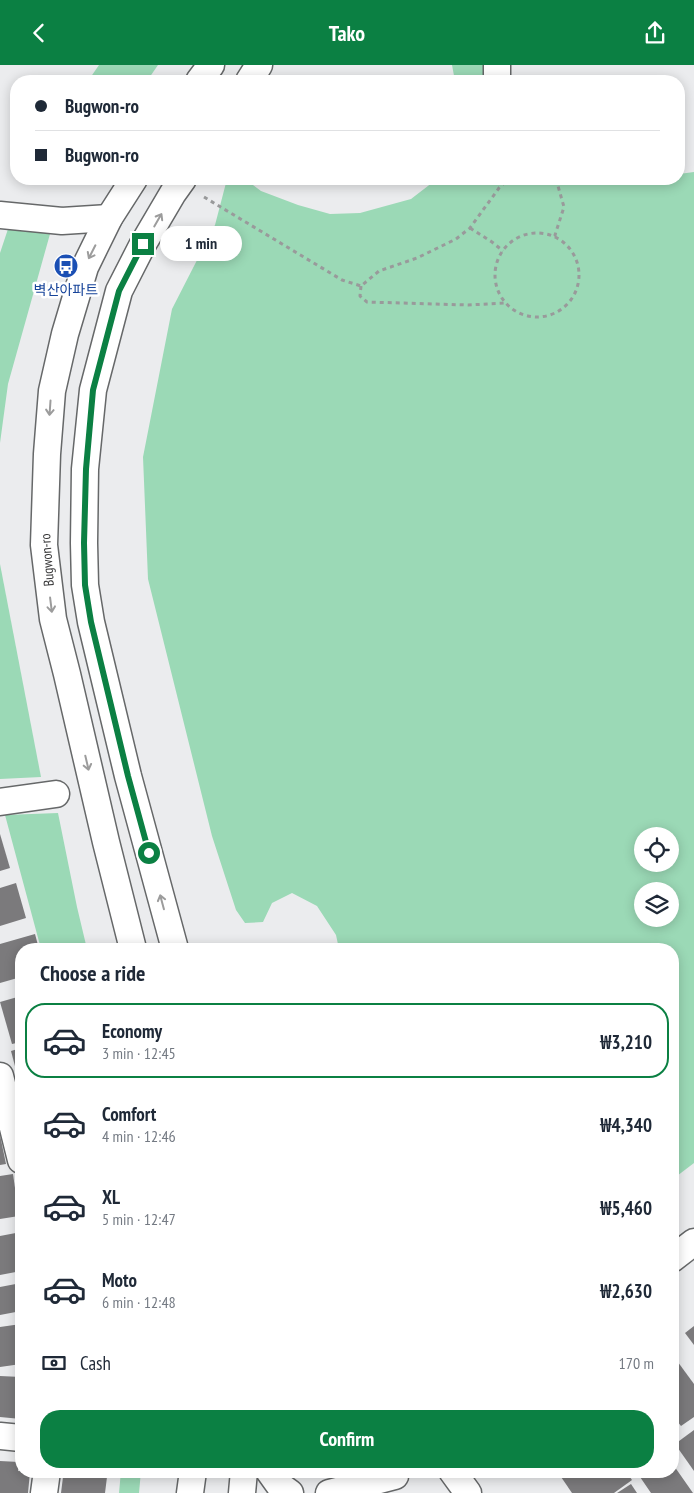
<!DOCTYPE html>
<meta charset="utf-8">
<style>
body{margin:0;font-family:"PT Sans Narrow","Noto Sans KR",sans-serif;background:#f6f6f7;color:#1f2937;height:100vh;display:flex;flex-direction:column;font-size:19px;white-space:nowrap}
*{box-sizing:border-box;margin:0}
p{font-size:16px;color:#747a83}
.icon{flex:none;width:28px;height:28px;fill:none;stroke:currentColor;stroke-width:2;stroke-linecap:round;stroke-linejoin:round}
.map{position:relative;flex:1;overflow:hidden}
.panel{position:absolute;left:15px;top:878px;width:664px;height:535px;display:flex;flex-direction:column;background:#fff;border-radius:20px;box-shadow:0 2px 12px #0003}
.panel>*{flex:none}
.top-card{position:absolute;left:10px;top:10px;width:675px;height:110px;border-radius:20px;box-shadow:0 2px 12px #0003;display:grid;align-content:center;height:110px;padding:0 25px;background:#fff}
.buttons{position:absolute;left:634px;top:762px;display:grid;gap:10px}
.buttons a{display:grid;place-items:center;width:45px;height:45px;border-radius:50%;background:#fff;box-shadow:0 2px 12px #0003;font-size:25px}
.end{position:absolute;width:22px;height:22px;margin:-11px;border:6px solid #0b8043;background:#fff;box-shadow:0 0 0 2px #fff}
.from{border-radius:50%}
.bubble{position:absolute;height:35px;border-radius:18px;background:#fff;box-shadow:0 2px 12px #0003;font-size:16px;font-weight:700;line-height:35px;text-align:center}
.top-card b{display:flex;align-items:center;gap:18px;height:48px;font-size:19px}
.top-card b+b{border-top:1px solid #e0e1e3}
.top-card i{width:12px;height:12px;background:#1f2937}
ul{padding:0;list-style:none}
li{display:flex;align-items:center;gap:15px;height:75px;margin:0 10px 8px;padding:0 15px;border:2px solid transparent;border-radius:20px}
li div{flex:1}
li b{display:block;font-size:19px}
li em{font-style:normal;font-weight:700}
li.on{border-color:#0b8043}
li>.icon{width:45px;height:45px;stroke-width:1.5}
h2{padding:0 25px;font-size:22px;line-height:60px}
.pay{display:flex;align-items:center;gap:12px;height:55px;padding:0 25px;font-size:19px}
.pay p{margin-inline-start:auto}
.action{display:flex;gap:10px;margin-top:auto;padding:10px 25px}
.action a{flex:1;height:58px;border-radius:20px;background:#0b8043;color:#fff;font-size:20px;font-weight:700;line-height:58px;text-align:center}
header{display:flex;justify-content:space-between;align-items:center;height:65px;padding:0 25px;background:#0b8043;color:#fff;font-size:22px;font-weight:700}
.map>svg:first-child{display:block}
.green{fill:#9bd9b6;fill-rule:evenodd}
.building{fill:#7b7a7c}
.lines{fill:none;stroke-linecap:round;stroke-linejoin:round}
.minor-casing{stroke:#666869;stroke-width:29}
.path{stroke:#999a9b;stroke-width:3;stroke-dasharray:4 4;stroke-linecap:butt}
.minor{stroke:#fff;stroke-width:26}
.oneway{stroke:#9c9c9c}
.route{stroke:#0b8043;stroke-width:6}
.labels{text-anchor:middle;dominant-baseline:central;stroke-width:5;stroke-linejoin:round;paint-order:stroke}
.transit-label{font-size:14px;fill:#164399;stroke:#fff}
.street-label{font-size:14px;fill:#383839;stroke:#fff}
</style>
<header><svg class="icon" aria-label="back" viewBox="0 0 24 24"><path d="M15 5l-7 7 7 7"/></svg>Tako<svg class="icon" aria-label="share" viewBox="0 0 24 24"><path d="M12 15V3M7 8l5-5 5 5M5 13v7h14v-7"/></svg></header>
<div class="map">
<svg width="694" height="1428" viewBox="0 0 694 1428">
<rect width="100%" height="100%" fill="#ebecee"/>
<!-- green -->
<g class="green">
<polygon points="99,0 158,0 147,16 88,16"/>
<polygon points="452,0 487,0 487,16 455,16"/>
<path d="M694,107v991l-21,16 -1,-230h-333l-3,-14 -19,-29 -25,-13 -20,10 -9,19 -18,1 -9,-13 -24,-74 -64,-257 -5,-122 29,-148 43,-84 12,-46h18l16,12 37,14 32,9 30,-1 51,-14 26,-20h242v-5zM642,771h28v28h-28zM670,826v28h-28v-28z"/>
<polygon points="11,155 35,160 50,169 8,319 0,378 0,188"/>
<polygon points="0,499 41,712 0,714"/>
<polygon points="58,748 77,842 87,884 41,884 5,750"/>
<polygon points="121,1406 141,1406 139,1428 119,1428"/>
</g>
<!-- building -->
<g class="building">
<polygon points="0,769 10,803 0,806"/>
<polygon points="16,818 26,853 0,861 0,823"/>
<polygon points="35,869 39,884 21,884 21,912 0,918 0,879"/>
<polygon points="21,931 21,977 12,979 0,937"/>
<polygon points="21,983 21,1024 11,986"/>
<polygon points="0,1070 6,1099 0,1100"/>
<polygon points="13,1109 19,1151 0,1154 0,1111"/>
<polygon points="21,1167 21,1206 0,1210 0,1171"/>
<polygon points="21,1218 21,1246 0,1250 0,1222"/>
<polygon points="21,1259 21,1299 0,1302 0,1262"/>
<polygon points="694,1261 694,1280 685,1268"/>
<polygon points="672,1289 694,1319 694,1352 681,1361 672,1350"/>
<polygon points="0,1311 21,1312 21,1354 0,1352"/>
<polygon points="694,1365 694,1406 675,1379"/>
<polygon points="0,1396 19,1397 18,1406 30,1407 28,1428 0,1428"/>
<polygon points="672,1398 693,1428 651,1428 638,1409 643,1406 672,1406"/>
<polygon points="557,1406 626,1406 632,1415 614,1428 572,1428"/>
<polygon points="67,1407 107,1412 105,1428 61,1428 63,1412 67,1413"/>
<polygon points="631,1419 637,1428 617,1428"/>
</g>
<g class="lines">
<defs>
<g id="minor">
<polyline points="199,16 211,0"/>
<polyline points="249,16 259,0"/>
<polyline points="497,16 497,0"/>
<polyline points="0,150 62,156 109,153"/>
<polyline points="0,737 56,729"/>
<polyline points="133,884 106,777 67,609 53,554 44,480 47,389 52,326 65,269 85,202 109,153 134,114"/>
<polyline points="175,884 128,711 91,557 85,520 84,478 85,404 93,325 119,226 143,179 173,128 183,114"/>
<polyline points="0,1011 21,1095"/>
<polyline points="672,1194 694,1177"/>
<polyline points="0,1371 21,1373"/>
<polyline points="269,1406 279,1420 290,1428"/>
<polyline points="452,1406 468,1428"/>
<polyline points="44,1428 47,1406"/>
<polyline points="190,1428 193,1406"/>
<polyline points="242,1428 244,1406"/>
<polyline points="329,1428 395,1411"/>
</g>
</defs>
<!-- minor casing -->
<use href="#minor" class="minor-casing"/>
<!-- path -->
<g class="path">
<polyline points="556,114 564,142 555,170 558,173"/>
<polyline points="204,132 342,215 361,221 379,206 417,193 456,174 470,163 499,123 508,114"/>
<polyline points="470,163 492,177 503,186"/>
<circle cx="537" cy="210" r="42"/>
<polyline points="361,221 360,231 367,237 468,240 506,238"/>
</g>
<!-- minor -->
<use href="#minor" class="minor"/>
</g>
<!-- one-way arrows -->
<defs><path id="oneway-shaft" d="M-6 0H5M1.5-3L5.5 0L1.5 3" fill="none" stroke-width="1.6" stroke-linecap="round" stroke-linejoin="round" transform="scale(1.25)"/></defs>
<g class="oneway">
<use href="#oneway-shaft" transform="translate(158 155) rotate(-60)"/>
<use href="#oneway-shaft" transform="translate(92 187) rotate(117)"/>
<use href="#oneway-shaft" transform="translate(50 343) rotate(94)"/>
<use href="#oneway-shaft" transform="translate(51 540) rotate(83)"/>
<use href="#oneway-shaft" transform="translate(87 698) rotate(77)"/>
<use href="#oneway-shaft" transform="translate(162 837) rotate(-105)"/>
</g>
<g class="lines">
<!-- route -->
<polyline class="route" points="143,179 119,226 93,325 86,404 84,478 85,520 91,557 128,711 149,788"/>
</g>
<!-- icons -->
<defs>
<symbol id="bus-disc" viewBox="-11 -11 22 22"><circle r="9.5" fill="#1a4fb4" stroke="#fff"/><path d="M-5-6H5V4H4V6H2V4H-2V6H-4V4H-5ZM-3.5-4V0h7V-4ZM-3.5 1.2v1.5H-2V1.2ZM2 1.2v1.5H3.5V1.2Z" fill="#fff"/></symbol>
</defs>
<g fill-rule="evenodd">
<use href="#bus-disc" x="52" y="187" width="28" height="28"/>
</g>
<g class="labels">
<!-- transit labels -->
<g class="transit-label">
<text x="66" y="225">벽산아파트</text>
</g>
<!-- street labels -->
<g class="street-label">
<text transform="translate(47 495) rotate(-94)">Bugwon-ro</text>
</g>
</g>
</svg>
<div class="buttons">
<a><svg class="icon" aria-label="locate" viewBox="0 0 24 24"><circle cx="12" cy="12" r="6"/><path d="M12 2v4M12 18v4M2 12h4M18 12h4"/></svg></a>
<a><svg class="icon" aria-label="layers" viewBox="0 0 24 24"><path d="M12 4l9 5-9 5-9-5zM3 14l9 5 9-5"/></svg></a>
</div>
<i class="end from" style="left:149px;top:788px"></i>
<i class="end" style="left:143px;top:179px"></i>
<div class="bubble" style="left:160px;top:161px;width:82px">1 min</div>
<div class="top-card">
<b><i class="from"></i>Bugwon-ro</b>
<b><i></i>Bugwon-ro</b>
</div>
<section class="panel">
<h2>Choose a ride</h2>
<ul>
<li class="on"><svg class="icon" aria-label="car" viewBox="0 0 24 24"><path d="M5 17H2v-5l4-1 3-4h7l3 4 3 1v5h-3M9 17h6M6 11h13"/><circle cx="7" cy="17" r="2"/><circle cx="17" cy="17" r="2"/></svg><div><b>Economy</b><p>3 min · 12:45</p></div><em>₩3,210</em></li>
<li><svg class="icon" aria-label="car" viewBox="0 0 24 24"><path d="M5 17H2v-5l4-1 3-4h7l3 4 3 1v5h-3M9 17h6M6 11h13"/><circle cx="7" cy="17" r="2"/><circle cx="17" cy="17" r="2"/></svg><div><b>Comfort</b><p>4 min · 12:46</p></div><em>₩4,340</em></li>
<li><svg class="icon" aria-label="car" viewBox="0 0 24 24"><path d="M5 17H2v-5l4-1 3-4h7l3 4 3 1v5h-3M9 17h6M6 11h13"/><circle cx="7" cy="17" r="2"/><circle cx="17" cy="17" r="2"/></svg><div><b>XL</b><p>5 min · 12:47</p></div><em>₩5,460</em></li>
<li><svg class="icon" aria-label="car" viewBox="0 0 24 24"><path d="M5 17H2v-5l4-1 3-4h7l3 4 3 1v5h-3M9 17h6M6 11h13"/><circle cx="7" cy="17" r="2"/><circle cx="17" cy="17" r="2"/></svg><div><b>Moto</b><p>6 min · 12:48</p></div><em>₩2,630</em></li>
</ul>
<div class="pay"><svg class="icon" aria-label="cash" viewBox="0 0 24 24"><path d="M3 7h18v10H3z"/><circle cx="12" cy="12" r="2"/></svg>Cash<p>170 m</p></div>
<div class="action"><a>Confirm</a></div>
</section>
</div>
